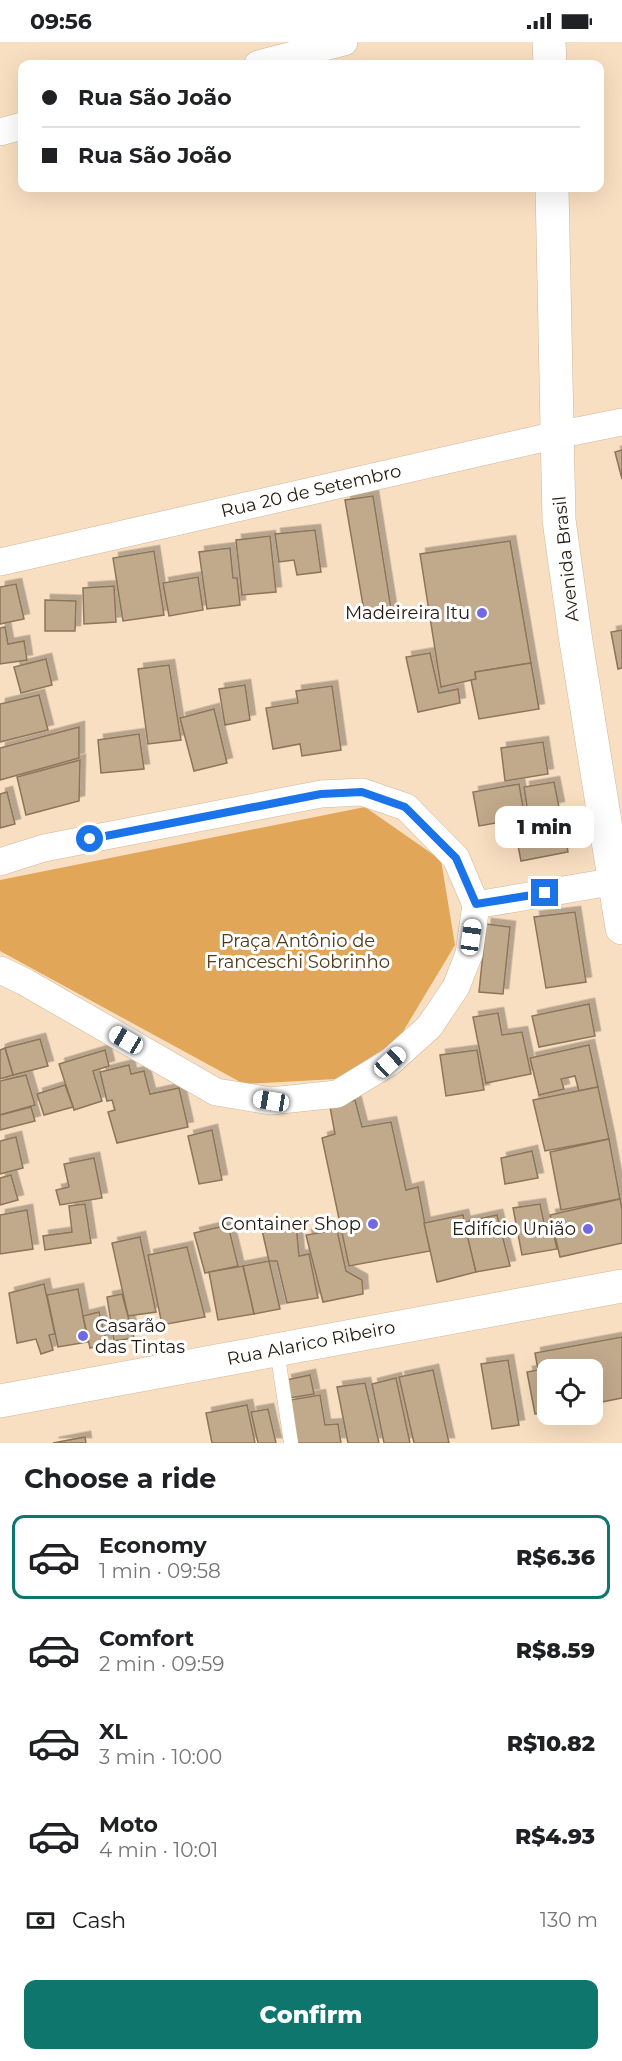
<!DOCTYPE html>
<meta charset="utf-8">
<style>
body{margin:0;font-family:Montserrat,sans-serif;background:#f6f6f6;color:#202124;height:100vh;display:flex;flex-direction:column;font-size:22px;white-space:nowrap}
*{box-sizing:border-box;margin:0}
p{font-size:20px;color:#757577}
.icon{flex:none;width:33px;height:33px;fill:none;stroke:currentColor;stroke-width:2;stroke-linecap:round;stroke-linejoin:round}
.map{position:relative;height:1401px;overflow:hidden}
.details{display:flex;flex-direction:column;background:#fff;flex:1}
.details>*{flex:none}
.banner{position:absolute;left:18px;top:18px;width:586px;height:132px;border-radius:12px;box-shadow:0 6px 24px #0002;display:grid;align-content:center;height:132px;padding:0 24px;background:#fff}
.buttons{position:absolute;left:537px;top:1317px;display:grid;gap:12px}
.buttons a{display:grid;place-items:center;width:66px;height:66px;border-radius:12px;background:#fff;box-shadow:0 6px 24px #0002;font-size:30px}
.end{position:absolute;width:27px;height:27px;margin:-14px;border:8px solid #1a73e8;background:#fff;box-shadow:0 0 0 3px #fff}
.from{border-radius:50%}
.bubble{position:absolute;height:42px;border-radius:12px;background:#fff;box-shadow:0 6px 24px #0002;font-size:20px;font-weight:800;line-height:42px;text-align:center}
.car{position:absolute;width:18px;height:36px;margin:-18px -9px;border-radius:8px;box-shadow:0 0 4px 2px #0007;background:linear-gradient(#fff 24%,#345 0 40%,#fff 0 76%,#345 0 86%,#fff 0)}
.banner b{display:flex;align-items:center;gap:21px;height:57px;font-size:22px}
.banner b+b{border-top:2px solid #e0e0e0}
.banner i{width:15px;height:15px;background:#202124}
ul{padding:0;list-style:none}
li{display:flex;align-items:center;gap:18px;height:84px;margin:0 12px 9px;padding:0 12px;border:3px solid transparent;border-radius:12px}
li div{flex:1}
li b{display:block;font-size:22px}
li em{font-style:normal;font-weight:800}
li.on{border-color:#0f766e}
li>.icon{width:54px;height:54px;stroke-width:1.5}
h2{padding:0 24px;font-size:27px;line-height:72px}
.pay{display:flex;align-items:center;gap:15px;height:66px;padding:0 24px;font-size:22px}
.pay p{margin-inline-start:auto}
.cta{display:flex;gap:12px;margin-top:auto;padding:12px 24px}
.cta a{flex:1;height:69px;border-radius:12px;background:#0f766e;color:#fff;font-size:24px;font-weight:800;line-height:69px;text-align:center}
.status{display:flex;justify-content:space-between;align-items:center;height:42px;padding:0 30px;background:#fff;direction:ltr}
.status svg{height:16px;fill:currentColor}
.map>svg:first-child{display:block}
.forest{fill:#e1a658}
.building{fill:#c1a98b;stroke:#8c7559;stroke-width:1.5;filter:url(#shadow)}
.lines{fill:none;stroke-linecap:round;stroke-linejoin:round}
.service-casing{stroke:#d0b79a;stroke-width:15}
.minor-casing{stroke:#d0b79a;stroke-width:28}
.secondary-casing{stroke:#d0b79a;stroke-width:34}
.service{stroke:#fff;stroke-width:14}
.minor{stroke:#fff;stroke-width:27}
.secondary{stroke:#fff;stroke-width:33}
.route{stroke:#1a73e8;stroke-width:8}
.poi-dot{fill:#7368e3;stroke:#fff;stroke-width:2}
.labels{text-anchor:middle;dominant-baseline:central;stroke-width:6;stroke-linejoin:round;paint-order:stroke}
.street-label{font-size:18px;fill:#241a0f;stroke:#fff}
.poi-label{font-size:18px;fill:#241a0f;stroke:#fff;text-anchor:end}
.park-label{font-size:18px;fill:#513817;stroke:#fff}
</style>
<div class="status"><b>09:56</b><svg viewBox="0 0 49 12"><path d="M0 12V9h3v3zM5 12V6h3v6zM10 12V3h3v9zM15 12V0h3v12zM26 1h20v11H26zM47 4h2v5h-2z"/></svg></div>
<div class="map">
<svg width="622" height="1401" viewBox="0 0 622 1401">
<defs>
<filter id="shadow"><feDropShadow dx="5.5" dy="-5.5" stdDeviation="0" flood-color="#0004"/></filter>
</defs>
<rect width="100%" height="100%" fill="#f9dfc1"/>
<!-- forest -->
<polygon class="forest" points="365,765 441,818 455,903 398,998 336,1037 244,1042 0,909 0,838"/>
<!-- building -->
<g class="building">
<polygon points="622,408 622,437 615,410"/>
<polygon points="373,454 392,573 365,575 345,458"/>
<polygon points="315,488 321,530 297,533 294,518 279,520 275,492"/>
<polygon points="270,494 276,550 242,553 236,498"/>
<polygon points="510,499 531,621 475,630 476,637 441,645 420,512"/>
<polygon points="230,506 233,536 237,536 240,563 207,567 199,510"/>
<polygon points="154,509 164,573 123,579 113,516"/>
<polygon points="198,535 203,568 169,574 163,541"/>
<polygon points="16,542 24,577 0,582 0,545"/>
<polygon points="114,544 116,580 84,582 83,546"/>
<polygon points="45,558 76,559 75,589 45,589"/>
<polygon points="5,585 8,602 24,599 27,618 0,622 0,586"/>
<polygon points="622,588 622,626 618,627 611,590"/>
<polygon points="430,611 439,651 458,647 460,661 418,670 406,615"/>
<polygon points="46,617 52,643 21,651 14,625"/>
<polygon points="531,621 539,667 479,677 471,638 476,637 475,630"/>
<polygon points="169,623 181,698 148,702 138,627"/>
<polygon points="245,643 250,678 225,683 219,647"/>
<polygon points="332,644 341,708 302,714 300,702 273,707 266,666 298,661 296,649"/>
<polygon points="39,653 48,688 0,700 0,662"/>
<polygon points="214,667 227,721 194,729 180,676"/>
<polygon points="79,685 79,716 0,738 0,706"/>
<polygon points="139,692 144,727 101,731 98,698"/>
<polygon points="543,700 548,732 505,739 501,706"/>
<polygon points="80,718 79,759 26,773 17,735"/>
<polygon points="554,740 559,765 528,771 524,745"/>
<polygon points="519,742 525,776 479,784 473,750"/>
<polygon points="7,750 15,782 0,786 0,752"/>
<polygon points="562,775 568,810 521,819 514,783"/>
<polygon points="575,870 586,940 546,946 534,875"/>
<polygon points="486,882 510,885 503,952 479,950"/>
<polygon points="589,962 595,994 539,1005 532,974"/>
<polygon points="498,971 502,993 522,990 531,1032 486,1041 473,975"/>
<polygon points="40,997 48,1024 13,1033 5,1006"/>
<polygon points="589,1003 598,1045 579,1049 575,1034 561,1037 564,1047 539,1053 530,1016"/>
<polygon points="5,1006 13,1033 0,1037 0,1008"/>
<polygon points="105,1008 109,1024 93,1029 102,1059 74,1068 59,1022"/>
<polygon points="477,1008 484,1048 446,1054 440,1013"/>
<polygon points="129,1023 131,1032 144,1029 150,1052 179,1046 188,1085 117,1101 108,1070 115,1068 112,1058 107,1059 100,1030"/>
<polygon points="26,1033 35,1063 0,1073 0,1039"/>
<polygon points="65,1043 73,1065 44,1073 37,1052"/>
<polygon points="598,1045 609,1097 545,1109 533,1058"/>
<polygon points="355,1058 362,1085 391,1080 406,1148 418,1145 430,1209 349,1224 322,1096 335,1092 330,1065"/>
<polygon points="31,1065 35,1079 0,1088 0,1073"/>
<polygon points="212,1088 222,1138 199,1142 188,1094"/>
<polygon points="16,1095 23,1126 0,1132 0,1099"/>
<polygon points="609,1097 620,1157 561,1168 550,1110"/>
<polygon points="532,1109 538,1136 505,1142 501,1116"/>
<polygon points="94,1116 102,1156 60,1163 56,1148 69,1145 64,1122"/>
<polygon points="11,1133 18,1158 0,1163 0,1136"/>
<polygon points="620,1157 622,1167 622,1201 560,1215 550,1173"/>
<polygon points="85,1162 91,1201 45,1208 43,1194 72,1190 69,1164"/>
<polygon points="540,1162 544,1181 551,1180 557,1207 522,1213 513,1166"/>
<polygon points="27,1168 33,1207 0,1212 0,1173"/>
<polygon points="463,1173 476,1230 437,1240 424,1181"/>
<polygon points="497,1173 510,1224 476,1230 464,1180"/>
<polygon points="296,1182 299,1214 309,1212 318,1256 287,1261 277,1219 269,1219 262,1188"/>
<polygon points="228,1183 238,1224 205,1231 194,1191"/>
<polygon points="337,1188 346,1229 362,1238 363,1252 323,1260 306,1193"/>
<polygon points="140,1195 156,1270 128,1274 112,1201"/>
<polygon points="187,1205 205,1275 162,1283 148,1213"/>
<polygon points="269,1219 280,1267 254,1272 243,1224"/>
<polygon points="243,1224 254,1272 218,1278 209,1230"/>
<polygon points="44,1242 55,1292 49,1293 53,1308 41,1312 36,1297 17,1301 9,1251"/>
<polygon points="78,1247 88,1300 58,1305 47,1253"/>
<polygon points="122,1252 134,1296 114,1299 107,1255"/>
<polygon points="99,1270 107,1302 90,1306 83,1274"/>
<polygon points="622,1295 622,1356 592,1362 592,1328 548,1328 548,1370 535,1372 527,1330 538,1328 535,1311"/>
<polygon points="508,1318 519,1383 492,1387 481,1322"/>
<polygon points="433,1328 449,1401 414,1401 399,1335"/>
<polygon points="310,1333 314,1352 290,1356 286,1338"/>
<polygon points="396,1336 410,1401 384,1401 372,1342"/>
<polygon points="365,1341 379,1401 348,1401 337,1345"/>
<polygon points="320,1353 325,1383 338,1382 341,1401 296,1401 290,1358"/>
<polygon points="247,1363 255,1401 212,1401 206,1371"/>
<polygon points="268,1367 276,1401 258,1401 251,1370"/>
<polygon points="85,1395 86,1401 53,1401"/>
</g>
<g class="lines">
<defs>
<polyline id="service" points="277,1308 291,1401"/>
<g id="minor">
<polyline points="258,22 344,0"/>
<polyline points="0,90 22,84"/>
<polyline points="0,520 557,393 622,380"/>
<polyline points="0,820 44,806 321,752 362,750 406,765 456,816 476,863 469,912 456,945 429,985 390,1020 337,1052 271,1059 216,1050 25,940 0,928"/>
<polyline points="476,863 622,838"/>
</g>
<g id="secondary">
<polyline points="549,0 550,22"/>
<polyline points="552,146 559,478 575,593 622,886"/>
<polyline points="0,1359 622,1244"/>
</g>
</defs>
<!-- service casing -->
<use href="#service" class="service-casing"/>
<!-- minor casing -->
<use href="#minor" class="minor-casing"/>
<!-- secondary casing -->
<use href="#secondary" class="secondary-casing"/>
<!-- service -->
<use href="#service" class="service"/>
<!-- minor -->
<use href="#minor" class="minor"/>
<!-- secondary -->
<use href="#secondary" class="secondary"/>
</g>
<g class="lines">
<!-- route -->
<polyline class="route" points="90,797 321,752 362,750 405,765 456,816 476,862 545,851"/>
</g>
<!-- markers -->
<g class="poi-dot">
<circle cx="482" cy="571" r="6"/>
<circle cx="373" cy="1182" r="6"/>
<circle cx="588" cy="1187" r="6"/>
<circle cx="83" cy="1294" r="6"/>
</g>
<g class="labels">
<!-- street labels -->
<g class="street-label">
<text transform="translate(311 449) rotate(-13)">Rua 20 de Setembro</text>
<text transform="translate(566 517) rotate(-96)">Avenida Brasil</text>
<text transform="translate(311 1301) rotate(-11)">Rua Alarico Ribeiro</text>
</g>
<!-- poi labels -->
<g class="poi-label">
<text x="470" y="571">Madeireira Itu</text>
<text x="361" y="1182">Container Shop</text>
<text x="576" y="1187">Edifício União</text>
<text x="95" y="1284" text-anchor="start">Casarão<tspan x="95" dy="21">das Tintas</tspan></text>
</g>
<!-- park labels -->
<g class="park-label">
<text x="298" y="899">Praça Antônio de<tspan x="298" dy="21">Franceschi Sobrinho</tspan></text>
</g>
</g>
</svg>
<div class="buttons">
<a><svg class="icon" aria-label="locate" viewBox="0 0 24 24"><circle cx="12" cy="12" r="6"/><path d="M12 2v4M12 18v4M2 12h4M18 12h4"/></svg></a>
</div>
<i class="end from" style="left:90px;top:797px"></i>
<i class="end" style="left:545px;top:851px"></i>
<div class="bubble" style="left:495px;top:764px;width:99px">1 min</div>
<i class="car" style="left:471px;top:895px;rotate:8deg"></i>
<i class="car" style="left:126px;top:998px;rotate:300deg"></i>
<i class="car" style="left:390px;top:1020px;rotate:47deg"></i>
<i class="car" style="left:271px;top:1059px;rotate:279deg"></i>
<div class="banner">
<b><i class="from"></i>Rua São João</b>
<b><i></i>Rua São João</b>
</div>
</div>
<section class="details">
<h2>Choose a ride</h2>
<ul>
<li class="on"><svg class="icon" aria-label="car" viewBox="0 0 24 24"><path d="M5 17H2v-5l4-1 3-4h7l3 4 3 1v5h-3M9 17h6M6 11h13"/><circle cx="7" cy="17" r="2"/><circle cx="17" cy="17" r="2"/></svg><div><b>Economy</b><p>1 min · 09:58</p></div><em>R$6.36</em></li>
<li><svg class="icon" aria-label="car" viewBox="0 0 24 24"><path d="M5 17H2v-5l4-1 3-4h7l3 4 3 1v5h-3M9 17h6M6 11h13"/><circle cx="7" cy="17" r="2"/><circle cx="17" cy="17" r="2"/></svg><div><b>Comfort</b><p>2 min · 09:59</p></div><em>R$8.59</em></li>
<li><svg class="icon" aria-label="car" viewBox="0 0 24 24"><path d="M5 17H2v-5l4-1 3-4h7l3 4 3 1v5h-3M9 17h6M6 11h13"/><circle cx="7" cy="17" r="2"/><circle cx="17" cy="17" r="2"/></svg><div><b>XL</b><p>3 min · 10:00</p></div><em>R$10.82</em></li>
<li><svg class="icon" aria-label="car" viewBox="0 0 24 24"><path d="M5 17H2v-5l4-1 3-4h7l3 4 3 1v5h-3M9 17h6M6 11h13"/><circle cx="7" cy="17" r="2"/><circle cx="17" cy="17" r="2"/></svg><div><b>Moto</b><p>4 min · 10:01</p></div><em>R$4.93</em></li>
</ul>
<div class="pay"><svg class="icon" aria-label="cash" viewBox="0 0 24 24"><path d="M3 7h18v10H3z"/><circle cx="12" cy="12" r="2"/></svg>Cash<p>130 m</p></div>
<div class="cta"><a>Confirm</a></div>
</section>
